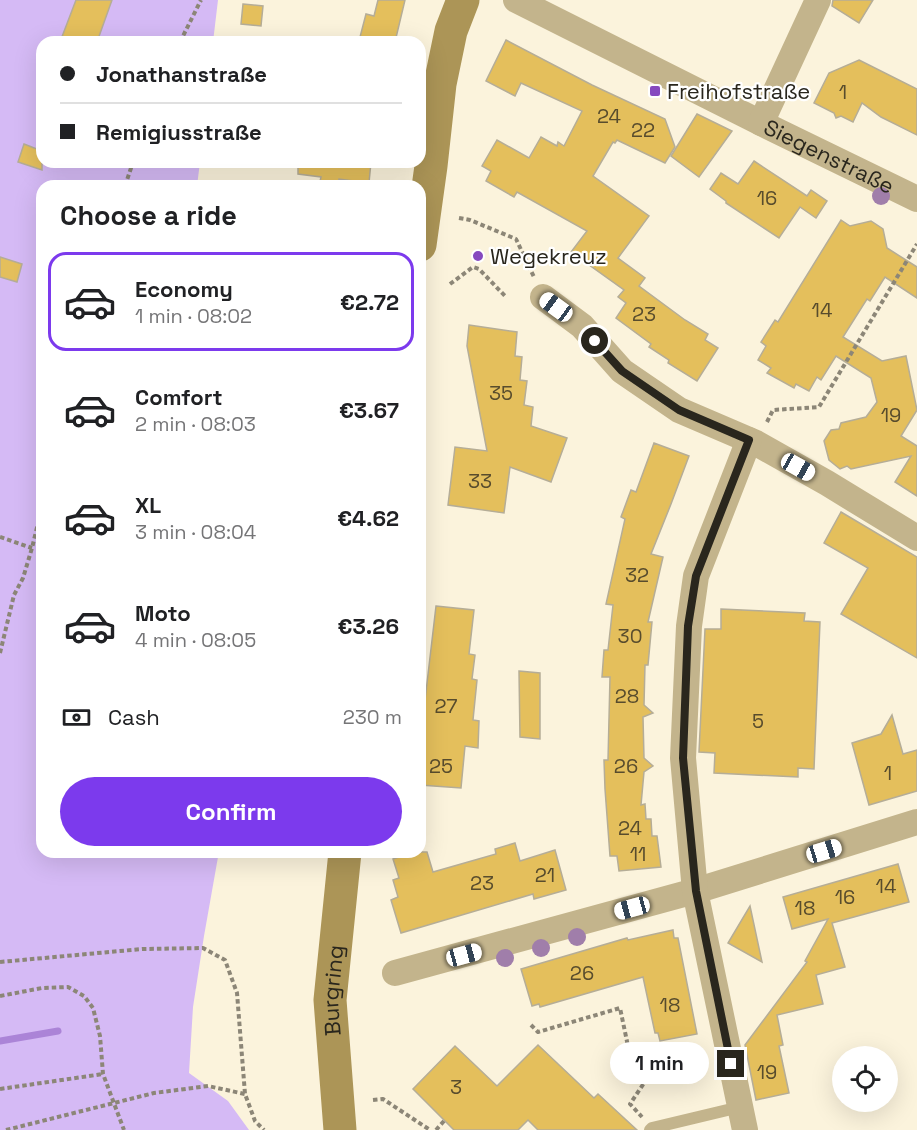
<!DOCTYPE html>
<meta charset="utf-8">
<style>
body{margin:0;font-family:"Space Grotesk",sans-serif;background:#f6f6f6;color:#202124;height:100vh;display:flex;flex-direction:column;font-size:22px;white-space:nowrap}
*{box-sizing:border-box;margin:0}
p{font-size:20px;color:#757577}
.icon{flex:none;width:33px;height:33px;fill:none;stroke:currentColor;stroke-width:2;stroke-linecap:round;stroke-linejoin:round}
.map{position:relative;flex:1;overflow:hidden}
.drawer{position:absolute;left:36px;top:180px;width:390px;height:678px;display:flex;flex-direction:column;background:#fff;border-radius:18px;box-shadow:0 6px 24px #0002}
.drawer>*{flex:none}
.guide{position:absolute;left:36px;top:36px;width:390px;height:132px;border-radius:18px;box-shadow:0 6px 24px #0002;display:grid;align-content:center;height:132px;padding:0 24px;background:#fff}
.buttons{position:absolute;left:832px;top:1046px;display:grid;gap:12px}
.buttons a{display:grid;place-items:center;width:66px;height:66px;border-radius:50%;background:#fff;box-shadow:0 6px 24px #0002;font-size:30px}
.end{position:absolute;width:27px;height:27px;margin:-14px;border:8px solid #29261d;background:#fff;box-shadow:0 0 0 3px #fff}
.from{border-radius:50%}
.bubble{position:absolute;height:42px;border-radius:21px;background:#fff;box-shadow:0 6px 24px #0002;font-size:20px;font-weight:700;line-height:42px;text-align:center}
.car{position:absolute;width:18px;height:36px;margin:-18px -9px;border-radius:8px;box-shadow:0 0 4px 2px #0007;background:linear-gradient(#fff 24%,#345 0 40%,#fff 0 76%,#345 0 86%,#fff 0)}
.guide b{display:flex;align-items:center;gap:21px;height:57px;font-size:22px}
.guide b+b{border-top:2px solid #e0e0e0}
.guide i{width:15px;height:15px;background:#202124}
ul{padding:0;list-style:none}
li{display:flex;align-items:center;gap:18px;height:99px;margin:0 12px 9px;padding:0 12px;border:3px solid transparent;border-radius:18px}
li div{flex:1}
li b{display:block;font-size:22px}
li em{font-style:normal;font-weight:700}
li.on{border-color:#7c3aed}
li>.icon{width:54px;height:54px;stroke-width:1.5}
h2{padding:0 24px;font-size:27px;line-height:72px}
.pay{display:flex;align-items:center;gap:15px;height:66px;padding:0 24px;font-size:22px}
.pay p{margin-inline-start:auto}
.action{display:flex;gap:12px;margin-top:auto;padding:12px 24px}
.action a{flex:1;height:69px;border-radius:36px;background:#7c3aed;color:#fff;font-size:24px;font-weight:700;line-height:69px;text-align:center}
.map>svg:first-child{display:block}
.green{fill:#d5baf5}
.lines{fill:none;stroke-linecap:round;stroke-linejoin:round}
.stream{stroke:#ab84d7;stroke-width:7}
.building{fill:#e4bf5c;stroke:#b5ad97;stroke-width:1.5}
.path{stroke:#8c8677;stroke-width:4;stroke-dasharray:4.5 3;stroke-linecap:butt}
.service{stroke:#c3b48c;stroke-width:12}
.minor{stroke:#c3b48c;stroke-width:26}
.secondary{stroke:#ac9557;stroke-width:33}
.tree{fill:#a07eaa}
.route{stroke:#29261d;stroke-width:8}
.poi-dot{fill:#8649bf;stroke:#fff;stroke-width:2}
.labels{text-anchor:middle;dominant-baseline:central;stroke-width:4.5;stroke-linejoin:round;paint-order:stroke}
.number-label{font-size:20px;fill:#584c2d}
.poi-label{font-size:22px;fill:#29261d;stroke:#fff;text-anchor:start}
.street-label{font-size:22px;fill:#29261d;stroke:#fff}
</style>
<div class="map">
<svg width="917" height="1130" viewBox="0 0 917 1130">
<rect width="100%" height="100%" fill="#fbf3dc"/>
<!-- green -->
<polygon class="green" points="0,0 218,0 213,42 42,42 42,162 200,162 197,186 42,186 42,852 181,852 218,857 204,936 193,1007 189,1073 228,1101 249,1130 0,1130"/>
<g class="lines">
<!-- stream -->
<polyline class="stream" points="0,1041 58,1031"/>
</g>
<!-- building -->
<g class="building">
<polygon points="76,0 112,0 97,42 60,42"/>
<polygon points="378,0 405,0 395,42 363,42 364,39 360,37 366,14 374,16"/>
<polygon points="833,0 873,0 859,23 832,6"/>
<polygon points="243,4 263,6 261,26 241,24"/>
<polygon points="506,40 592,85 665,119 675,147 665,163 617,140 615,143 613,142 593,176 649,216 618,258 645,278 639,286 685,320 708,334 705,340 718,348 697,381 668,363 669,360 649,347 651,344 616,318 626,303 618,297 624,290 571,252 587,231 517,192 514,197 486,181 491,171 482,166 497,140 529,158 541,137 557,146 558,142 564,146 582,111 521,83 515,96 486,81"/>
<polygon points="859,60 917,89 917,135 881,117 862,103 853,122 841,116 836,118 834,113 814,103 829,73"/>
<polygon points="697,114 732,131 699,177 671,156"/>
<polygon points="24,144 42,151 42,170 18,162"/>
<polygon points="754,161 807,196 811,190 827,201 816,218 800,207 779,238 726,203 726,201 710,189 721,173 738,184"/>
<polygon points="298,162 371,162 369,183 339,179 338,186 319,186 321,177 298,174"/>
<polygon points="841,220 850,226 871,221 883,229 887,248 917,267 917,298 885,277 870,301 867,299 843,337 882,361 906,356 917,410 901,436 917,446 917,496 895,482 911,456 851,469 847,466 840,469 829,460 824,441 831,430 839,429 841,423 866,417 877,402 871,378 836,356 821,380 817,377 809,391 796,384 794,388 767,373 771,368 758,360 766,346 761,342 775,320 778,322"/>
<polygon points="0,257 22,264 17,282 0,277"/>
<polygon points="469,325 517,332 515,356 522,357 520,380 527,381 524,405 533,407 531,426 567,438 551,482 510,467 504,513 448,505 455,447 487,451 467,346"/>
<polygon points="654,443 689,456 671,504 651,554 663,557 648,622 652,622 648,665 645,665 644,705 653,713 643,717 644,758 653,766 644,772 641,805 645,804 646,819 651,819 652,836 657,836 661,867 619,871 617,856 610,856 605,789 604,760 608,760 610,677 602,677 604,650 608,650 613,605 606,604 625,519 621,517 631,490 636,492"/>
<polygon points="841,512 917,557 917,658 841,614 868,568 824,543"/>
<polygon points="436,606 474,610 469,654 475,655 472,679 477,680 473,720 479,721 478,748 465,746 461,788 420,785 420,743"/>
<polygon points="721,609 805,613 804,621 820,622 814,769 798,768 798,777 714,773 715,753 699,752 705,629 721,629"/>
<polygon points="519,671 540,673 540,739 520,737"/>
<polygon points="892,715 903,754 917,750 917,791 869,805 852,743 881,734"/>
<polygon points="515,843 520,861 555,850 566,890 534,899 533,894 401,933 391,900 398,897 393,880 399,878 393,859 399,857 397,852 427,852 433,872 496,854 495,849"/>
<polygon points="898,864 909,902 832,923 845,967 816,975 823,1004 777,1015 783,1045 779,1046 789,1093 756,1100 745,1045 807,962 805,961 828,919 792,929 783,897"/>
<polygon points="750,906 762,962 728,943"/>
<polygon points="673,930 674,938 678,938 697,1034 660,1041 658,1033 655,1033 643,977 540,1007 539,1004 532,1006 521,969 627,938 628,940"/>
<polygon points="538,1045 594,1098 598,1094 637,1130 538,1130 528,1120 518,1130 454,1130 413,1089 455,1046 497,1086"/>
</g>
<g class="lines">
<!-- path -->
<g class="path">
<polyline points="180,42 201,0"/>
<polyline points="125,186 133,162"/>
<polyline points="459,218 470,220 516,239 534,277"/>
<polyline points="450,284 473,267 479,269 505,296"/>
<polyline points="767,422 773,410 819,407 917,244"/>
<polyline points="0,537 32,548"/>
<polyline points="0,653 14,595 23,578 32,548 42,507"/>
<polyline points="0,962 142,949 203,948 225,960 237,993 245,1094 255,1121 264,1130"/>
<polyline points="0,996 42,988 68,987 84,996 93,1008 100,1036 103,1074 124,1130"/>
<polyline points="531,1025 538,1032 620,1008 633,1070 646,1080 630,1104 642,1117"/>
<polyline points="0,1089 103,1074"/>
<polyline points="373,1100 383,1099 430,1130"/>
<polyline points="6,1130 154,1093 208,1086 245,1094"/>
<polyline points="436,1130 444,1121"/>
</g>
<!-- service -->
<polyline class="service" points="650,1130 652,1128 740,1107"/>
<!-- minor -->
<g class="minor">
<path id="s1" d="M516,0l245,123 156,76"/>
<polyline points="761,123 818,0"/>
<polyline points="543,297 582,326 622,371 679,410 756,443 827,483 917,538"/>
<polyline points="395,973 695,891 917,822"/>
<polyline points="745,1130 695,891 683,758 689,626 696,576 749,440"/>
</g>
<!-- secondary -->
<g class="secondary">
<polyline points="420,245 431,166 440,84 451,31 463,0"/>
<path id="s2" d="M340,1130l-10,-130 15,-148"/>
</g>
</g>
<!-- trees -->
<g class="tree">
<circle cx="881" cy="196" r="9"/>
<circle cx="577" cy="937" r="9"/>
<circle cx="541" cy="948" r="9"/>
<circle cx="505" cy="958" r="9"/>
</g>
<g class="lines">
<!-- route -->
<polyline class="route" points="595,341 622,371 679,410 749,440 696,576 688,626 683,758 696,891 731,1064"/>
</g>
<!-- markers -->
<g class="poi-dot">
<rect x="649" y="85" width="12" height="12" rx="3"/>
<circle cx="478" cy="256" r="6"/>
</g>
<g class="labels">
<!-- number labels -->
<g class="number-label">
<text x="843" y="92">1</text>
<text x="609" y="116">24</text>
<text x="643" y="130">22</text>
<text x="767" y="198">16</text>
<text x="822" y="310">14</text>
<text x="644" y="314">23</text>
<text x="501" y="393">35</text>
<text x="891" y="415">19</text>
<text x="480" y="481">33</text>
<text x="637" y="575">32</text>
<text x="630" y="636">30</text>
<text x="627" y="696">28</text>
<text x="446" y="706">27</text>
<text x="758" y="721">5</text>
<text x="441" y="766">25</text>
<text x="626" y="766">26</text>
<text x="888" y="773">1</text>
<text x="630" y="828">24</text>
<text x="638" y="854">11</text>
<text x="545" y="875">21</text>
<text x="482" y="883">23</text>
<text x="886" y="886">14</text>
<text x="845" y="897">16</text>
<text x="805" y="908">18</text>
<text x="582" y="973">26</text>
<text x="670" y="1005">18</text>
<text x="767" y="1072">19</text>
<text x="456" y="1087">3</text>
</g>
<!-- poi labels -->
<g class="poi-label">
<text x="667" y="91">Freihofstraße</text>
<text x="490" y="256">Wegekreuz</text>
</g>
<!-- street labels -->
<g class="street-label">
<text stroke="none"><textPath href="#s1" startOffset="350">Siegenstraße</textPath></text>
<text stroke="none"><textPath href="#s2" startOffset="140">Burgring</textPath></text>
</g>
</g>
</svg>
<div class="buttons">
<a><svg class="icon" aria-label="locate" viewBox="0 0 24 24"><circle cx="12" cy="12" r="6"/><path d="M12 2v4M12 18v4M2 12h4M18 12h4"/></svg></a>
</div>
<i class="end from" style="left:595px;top:341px"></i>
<i class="end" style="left:731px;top:1064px"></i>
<div class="bubble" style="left:610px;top:1042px;width:99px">1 min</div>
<i class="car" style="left:556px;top:307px;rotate:306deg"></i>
<i class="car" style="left:798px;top:467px;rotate:119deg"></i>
<i class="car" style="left:824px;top:851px;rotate:73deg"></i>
<i class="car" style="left:632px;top:908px;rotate:255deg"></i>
<i class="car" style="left:464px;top:955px;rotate:75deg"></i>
<div class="guide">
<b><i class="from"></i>Jonathanstraße</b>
<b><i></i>Remigiusstraße</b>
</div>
<section class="drawer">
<h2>Choose a ride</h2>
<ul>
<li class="on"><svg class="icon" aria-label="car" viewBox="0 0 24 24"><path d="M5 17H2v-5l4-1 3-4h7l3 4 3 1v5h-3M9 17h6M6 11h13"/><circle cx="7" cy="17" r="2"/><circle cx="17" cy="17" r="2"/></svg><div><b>Economy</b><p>1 min · 08:02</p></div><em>€2.72</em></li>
<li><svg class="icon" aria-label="car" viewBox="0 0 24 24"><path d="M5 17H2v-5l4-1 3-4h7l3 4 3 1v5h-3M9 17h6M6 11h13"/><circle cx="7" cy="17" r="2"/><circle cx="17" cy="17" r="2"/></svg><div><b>Comfort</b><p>2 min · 08:03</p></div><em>€3.67</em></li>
<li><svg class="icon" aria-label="car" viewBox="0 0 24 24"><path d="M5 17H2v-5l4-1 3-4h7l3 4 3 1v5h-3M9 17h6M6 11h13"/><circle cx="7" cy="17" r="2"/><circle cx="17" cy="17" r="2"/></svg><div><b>XL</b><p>3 min · 08:04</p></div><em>€4.62</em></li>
<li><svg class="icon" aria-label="car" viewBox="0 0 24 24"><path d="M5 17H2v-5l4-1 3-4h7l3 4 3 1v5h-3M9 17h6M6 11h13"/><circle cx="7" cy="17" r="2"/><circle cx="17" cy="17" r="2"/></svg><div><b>Moto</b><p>4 min · 08:05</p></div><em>€3.26</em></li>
</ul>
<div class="pay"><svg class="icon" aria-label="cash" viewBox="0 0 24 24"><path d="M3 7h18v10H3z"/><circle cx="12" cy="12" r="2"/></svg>Cash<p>230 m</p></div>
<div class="action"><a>Confirm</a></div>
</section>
</div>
